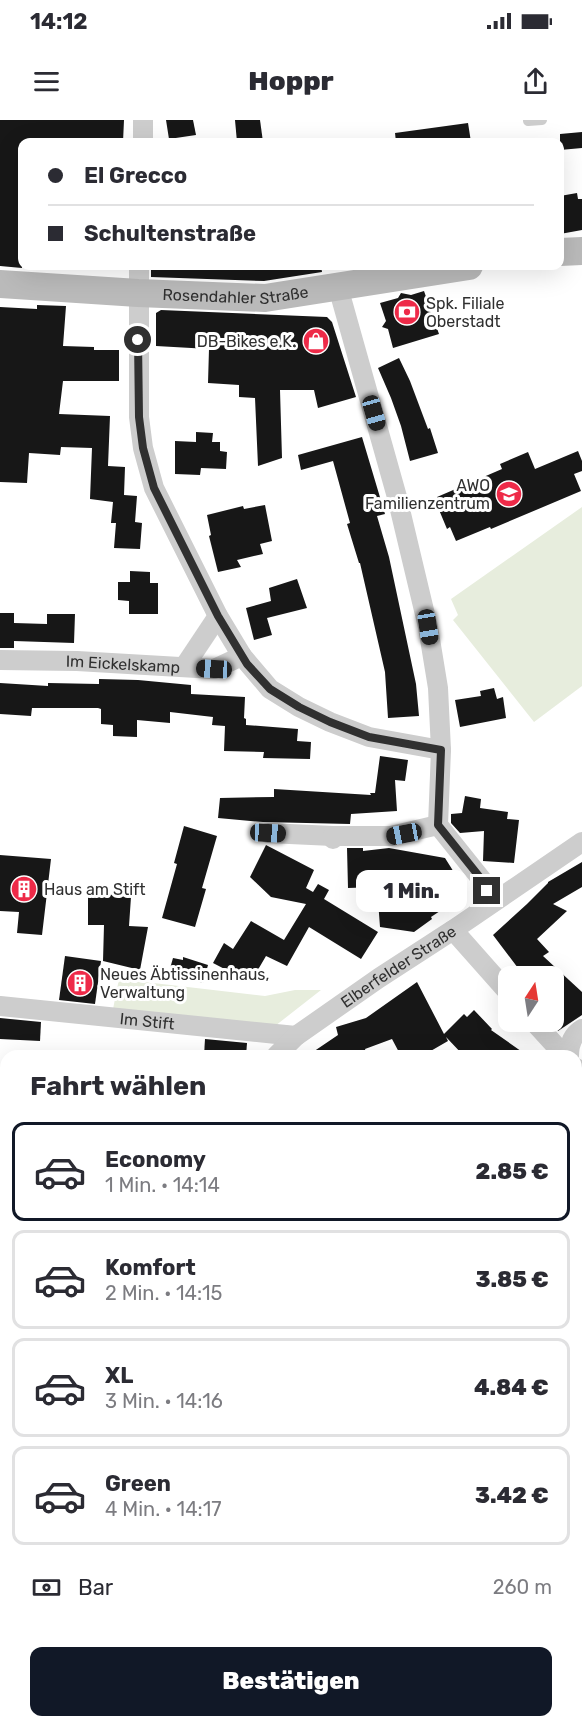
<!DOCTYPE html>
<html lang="de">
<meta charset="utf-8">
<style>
body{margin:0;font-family:Rubik,sans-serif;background:#f7f7f7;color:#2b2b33;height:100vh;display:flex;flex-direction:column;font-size:22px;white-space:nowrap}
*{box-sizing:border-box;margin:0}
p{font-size:20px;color:#7c7c81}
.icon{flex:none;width:33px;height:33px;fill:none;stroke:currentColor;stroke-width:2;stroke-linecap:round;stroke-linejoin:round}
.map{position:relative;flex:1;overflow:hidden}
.details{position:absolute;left:0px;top:930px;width:582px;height:678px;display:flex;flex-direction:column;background:#fff;border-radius:18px 18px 0 0;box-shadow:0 6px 24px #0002}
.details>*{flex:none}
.top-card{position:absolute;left:18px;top:18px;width:546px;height:132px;border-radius:12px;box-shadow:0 6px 24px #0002;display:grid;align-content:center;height:132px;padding:0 30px;background:#fff}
.needle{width:39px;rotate:12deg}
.controls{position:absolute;left:498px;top:846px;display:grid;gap:12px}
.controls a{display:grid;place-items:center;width:66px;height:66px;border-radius:12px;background:#fff;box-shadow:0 6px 24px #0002;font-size:30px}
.end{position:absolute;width:27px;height:27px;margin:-14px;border:8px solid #303030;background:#fff;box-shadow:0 0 0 3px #fff}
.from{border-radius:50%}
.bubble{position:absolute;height:42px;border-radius:12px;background:#fff;box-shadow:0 6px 24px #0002;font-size:20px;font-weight:800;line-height:42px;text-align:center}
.car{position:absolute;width:18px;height:36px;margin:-18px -9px;border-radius:8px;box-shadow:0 0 4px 2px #0007;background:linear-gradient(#222 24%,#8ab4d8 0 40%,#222 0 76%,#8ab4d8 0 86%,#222 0)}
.top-card b{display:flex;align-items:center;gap:21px;height:57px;font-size:22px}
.top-card b+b{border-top:2px solid #e1e1e2}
.top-card i{width:15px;height:15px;background:#2b2b33}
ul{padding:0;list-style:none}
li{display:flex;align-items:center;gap:18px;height:99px;margin:0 12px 9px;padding:0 18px;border:3px solid #e1e1e2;border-radius:12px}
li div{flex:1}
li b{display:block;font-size:22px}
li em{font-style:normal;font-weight:800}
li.on{border-color:#111827}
li>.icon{width:54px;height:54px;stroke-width:1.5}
h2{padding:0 30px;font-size:27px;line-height:72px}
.pay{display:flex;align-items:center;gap:15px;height:66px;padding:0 30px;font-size:22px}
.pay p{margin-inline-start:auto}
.cta{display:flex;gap:12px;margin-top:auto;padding:12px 30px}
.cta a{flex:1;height:69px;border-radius:12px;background:#111827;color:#fff;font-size:24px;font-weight:800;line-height:69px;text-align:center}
.status{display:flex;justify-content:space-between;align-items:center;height:42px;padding:0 30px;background:#fff;direction:ltr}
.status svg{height:16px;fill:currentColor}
header{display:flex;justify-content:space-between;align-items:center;height:78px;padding:0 30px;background:#fff;font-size:27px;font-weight:800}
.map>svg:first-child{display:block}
.green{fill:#e7eddd}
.building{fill:#171717}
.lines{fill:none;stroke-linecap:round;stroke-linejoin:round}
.service{stroke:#cdcdcd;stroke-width:10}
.minor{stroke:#cdcdcd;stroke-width:20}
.secondary{stroke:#bababa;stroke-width:28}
.route{stroke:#303030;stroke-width:8}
.labels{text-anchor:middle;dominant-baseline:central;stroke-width:6;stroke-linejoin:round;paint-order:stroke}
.street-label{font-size:16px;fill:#303030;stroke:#fff}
.poi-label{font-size:16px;fill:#303030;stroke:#fff;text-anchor:start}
</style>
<div class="status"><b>14:12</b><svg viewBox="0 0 49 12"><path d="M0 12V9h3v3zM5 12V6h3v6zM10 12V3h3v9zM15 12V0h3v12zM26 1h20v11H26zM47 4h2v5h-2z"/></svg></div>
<header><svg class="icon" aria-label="menu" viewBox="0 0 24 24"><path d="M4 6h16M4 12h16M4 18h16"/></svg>Hoppr<svg class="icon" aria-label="share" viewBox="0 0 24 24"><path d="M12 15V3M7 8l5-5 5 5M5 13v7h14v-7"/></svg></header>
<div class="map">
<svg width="582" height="1608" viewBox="0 0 582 1608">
<rect width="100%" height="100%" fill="#fff"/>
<!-- green -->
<g class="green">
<polygon points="582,387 582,566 534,602 453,500 458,495 451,479"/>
<polygon points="119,859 265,876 295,870 321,870 275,906 113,889"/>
<polygon points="0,1380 6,1384 6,1602 138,1602 139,1608 0,1608"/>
</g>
<!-- building -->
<g class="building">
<polygon points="0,0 124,0 123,22 22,22 22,148 0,146"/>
<polygon points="166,0 193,0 196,15 169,19"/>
<polygon points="235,0 260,0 263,22 237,22"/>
<polygon points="468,3 471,22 396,22 395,13"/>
<polygon points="582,12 582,28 560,30 560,14"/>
<polygon points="577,73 578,79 582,79 582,110 560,114 560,76"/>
<polygon points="151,146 321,146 322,152 264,161 151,157"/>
<polygon points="424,171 439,214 393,228 388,209 382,207 386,201 380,183 398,178 401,173 411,175"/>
<polygon points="37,185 66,186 63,226 94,227 94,230 119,230 119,261 63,261 59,294 110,296 108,346 125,347 124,375 137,376 135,402 142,403 140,429 114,428 116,403 111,403 113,382 90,379 92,328 61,327 60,335 29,333 27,363 0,362 0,187 37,189"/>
<polygon points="161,190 327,197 332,202 356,277 318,288 314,270 280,270 282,338 258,346 255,278 239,277 239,265 208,263 209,229 156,226 156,193"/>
<polygon points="399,238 410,261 428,309 430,308 438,333 410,341 401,306 391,278 378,248"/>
<polygon points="196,312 213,313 212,322 220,322 220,331 227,332 226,349 201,348 200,355 175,354 175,321 196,322"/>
<polygon points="362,317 385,394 377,396 389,437 416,564 419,596 388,598 385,552 360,443 359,443 347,404 350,403 333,341 301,350 298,335"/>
<polygon points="578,331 582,341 582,351 574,354 581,371 491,409 490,407 456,421 450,407 447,409 437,385 440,384 437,377 502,349 500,344 528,332 535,349"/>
<polygon points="265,385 272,421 260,424 263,434 237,440 241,447 218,452 209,416 211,415 207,395 243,386 244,389"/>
<polygon points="130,451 150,452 150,463 158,463 158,494 129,494 129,481 118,480 118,462 130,462"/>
<polygon points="297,459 307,488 267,498 272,515 254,520 246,488 271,481 269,468"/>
<polygon points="0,493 14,493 14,503 47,504 47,494 75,494 74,523 14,521 14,528 0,528"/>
<polygon points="99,559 138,560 191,565 191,574 245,577 244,598 246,599 246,605 298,609 297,621 311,622 310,639 263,638 264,632 224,631 225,606 212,605 213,597 170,592 170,603 137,600 137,617 113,616 113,605 101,604 101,589 98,588 32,588 31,596 0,594 0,563 48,566 48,563 99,564"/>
<polygon points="494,568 497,579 503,577 506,598 460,607 455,580 481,576 480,571"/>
<polygon points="380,636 408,640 405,661 395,660 397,691 351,694 350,704 263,702 218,698 220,678 274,677 274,669 371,675 370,673 375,673"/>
<polygon points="465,676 481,679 480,688 508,692 507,699 519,700 514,743 483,741 484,711 460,713 451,703 451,694 462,693"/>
<polygon points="184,706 217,716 202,768 206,769 195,807 162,798 177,744 174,743"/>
<polygon points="266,725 314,750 306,768 313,772 318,764 329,770 324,779 378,812 361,839 309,807 287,846 266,836 252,860 240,857 213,843 224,823 233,829 251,801 284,820 306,784 271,777 250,757"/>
<polygon points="347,728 363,728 363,731 389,728 445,738 467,773 431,797 432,799 414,812 380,807 377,767 348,768"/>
<polygon points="0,735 51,739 42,815 17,813 19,792 0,791"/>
<polygon points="582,742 582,767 553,784 567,791 537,819 549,832 543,836 582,872 582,895 558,911 554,906 554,856 524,856 493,815 527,784 548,763 548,762"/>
<polygon points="88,768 106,768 106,774 131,777 129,806 148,807 140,850 103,841 104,805 88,805"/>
<polygon points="65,836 101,841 95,884 59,880"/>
<polygon points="183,837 208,845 203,863 179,857 180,854 169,852 173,838 183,840"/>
<polygon points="417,862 444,914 464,894 467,897 474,890 492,909 491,910 528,936 464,936 446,917 448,921 422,936 401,936 392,919 365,929 367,936 307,936 338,915 336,907 366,898"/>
<polygon points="0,898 41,902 40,921 0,919"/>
<polygon points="205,919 247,923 246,936 204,936"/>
</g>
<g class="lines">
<!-- service -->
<polyline class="service" points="528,1 542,0"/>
<!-- minor -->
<g class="minor">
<polyline points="143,22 143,0"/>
<polyline points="139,146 139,297 143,328 154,368 218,496 242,536 270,569 299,587 330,602 369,617 441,630"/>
<polyline points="338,167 397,377 428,507 438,568 441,630 438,705 482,760 491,783"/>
<path id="s1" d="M0,540l77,1 137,8 28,-13"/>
<polyline points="184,547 218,496"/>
<polyline points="268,713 333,716"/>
<polyline points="333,719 333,716 391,716 438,705"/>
<polyline points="453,810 508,872"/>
<path id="s2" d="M0,886l296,30"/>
<polyline points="534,902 565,936"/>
<path id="s3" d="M276,936l20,-20 83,-58 74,-48 129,-88"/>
<path d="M569,936c0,-11 3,-21 13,-27"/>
<polyline points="576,948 582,954"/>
<polyline points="0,1125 6,1124"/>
<polyline points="576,1130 582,1131"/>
<polyline points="576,1478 582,1477"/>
<polyline points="348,1608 358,1602"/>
</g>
<!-- secondary -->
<g class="secondary">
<polyline points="560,132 582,131"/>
<path id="s4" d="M0,164l138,9 127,5 204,-32"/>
</g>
</g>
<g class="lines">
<!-- route -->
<polyline class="route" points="138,220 139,297 143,328 154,368 218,496 247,544 270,569 299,587 330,602 369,617 441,630 438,705 482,760 487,771"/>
</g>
<!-- icons -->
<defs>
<symbol id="bank-disc" viewBox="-11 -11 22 22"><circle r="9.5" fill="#ee2a48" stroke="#fff"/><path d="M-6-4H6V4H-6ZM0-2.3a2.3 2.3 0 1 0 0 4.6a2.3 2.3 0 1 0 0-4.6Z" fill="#fff"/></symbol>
<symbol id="shop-disc" viewBox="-11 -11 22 22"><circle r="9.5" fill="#ee2a48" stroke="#fff"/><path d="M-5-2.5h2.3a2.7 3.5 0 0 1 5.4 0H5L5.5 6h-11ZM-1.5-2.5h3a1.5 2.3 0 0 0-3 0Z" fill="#fff"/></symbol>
<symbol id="school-disc" viewBox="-11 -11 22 22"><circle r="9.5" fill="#ee2a48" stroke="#fff"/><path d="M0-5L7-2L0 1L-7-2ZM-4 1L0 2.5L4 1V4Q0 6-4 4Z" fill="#fff"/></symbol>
<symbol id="building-disc" viewBox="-11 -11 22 22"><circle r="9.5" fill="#ee2a48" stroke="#fff"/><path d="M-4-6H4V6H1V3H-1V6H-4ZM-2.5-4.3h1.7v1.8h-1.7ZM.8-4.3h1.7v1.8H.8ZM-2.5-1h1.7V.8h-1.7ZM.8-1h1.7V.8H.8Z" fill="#fff"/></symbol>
</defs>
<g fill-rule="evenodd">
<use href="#bank-disc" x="392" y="177" width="30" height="30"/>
<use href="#shop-disc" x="301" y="206" width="30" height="30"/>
<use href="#school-disc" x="494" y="359" width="30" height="30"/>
<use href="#building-disc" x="9" y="754" width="30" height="30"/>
<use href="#building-disc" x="65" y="848" width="30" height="30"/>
</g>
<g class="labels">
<!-- street labels -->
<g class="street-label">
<text stroke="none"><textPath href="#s4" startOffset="236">Rosendahler Straße</textPath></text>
<text stroke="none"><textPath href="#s1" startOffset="123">Im Eickelskamp</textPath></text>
<text stroke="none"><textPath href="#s3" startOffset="152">Elberfelder Straße</textPath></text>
<text stroke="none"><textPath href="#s2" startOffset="148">Im Stift</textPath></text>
</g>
<!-- poi labels -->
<g class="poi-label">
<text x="426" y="183">Spk. Filiale<tspan x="426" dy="18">Oberstadt</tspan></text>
<text x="296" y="221" text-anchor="end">DB-Bikes e.K.</text>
<text x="490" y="365" text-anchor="end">AWO<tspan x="490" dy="18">Familienzentrum</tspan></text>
<text x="44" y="769">Haus am Stift</text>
<text x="100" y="854">Neues Äbtissinenhaus,<tspan x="100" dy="18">Verwaltung</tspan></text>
</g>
</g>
</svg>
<div class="controls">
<a><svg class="needle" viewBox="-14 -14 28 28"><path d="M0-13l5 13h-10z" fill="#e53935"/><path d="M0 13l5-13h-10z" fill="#7c7c81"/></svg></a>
</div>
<i class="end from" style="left:138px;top:220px"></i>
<i class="end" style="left:487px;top:771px"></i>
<div class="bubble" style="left:356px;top:750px;width:111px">1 Min.</div>
<i class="car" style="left:374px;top:293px;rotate:164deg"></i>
<i class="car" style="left:428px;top:507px;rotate:171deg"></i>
<i class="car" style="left:214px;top:549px;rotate:273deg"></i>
<i class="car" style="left:268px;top:713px;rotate:93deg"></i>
<i class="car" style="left:404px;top:714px;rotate:259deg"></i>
<div class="top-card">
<b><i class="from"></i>El Grecco</b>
<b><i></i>Schultenstraße</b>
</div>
<section class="details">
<h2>Fahrt wählen</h2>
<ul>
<li class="on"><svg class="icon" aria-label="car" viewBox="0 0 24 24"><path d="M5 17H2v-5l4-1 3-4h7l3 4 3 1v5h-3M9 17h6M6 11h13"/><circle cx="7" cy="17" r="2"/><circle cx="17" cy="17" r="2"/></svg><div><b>Economy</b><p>1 Min. · 14:14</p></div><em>2.85 €</em></li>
<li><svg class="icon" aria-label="car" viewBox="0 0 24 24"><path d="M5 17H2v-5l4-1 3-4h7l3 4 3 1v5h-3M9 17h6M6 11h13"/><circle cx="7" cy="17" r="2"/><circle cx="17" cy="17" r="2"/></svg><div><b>Komfort</b><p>2 Min. · 14:15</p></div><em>3.85 €</em></li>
<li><svg class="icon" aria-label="car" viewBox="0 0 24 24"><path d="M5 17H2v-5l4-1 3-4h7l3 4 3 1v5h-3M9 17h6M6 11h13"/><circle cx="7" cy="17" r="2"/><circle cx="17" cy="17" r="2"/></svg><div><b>XL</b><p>3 Min. · 14:16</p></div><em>4.84 €</em></li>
<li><svg class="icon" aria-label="car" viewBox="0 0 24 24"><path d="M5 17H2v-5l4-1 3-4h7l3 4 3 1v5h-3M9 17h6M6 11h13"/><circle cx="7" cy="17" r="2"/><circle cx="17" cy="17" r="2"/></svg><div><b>Green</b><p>4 Min. · 14:17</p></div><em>3.42 €</em></li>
</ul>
<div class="pay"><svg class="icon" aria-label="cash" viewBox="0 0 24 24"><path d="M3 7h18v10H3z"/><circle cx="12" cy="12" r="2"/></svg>Bar<p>260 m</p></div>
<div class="cta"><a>Bestätigen</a></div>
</section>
</div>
